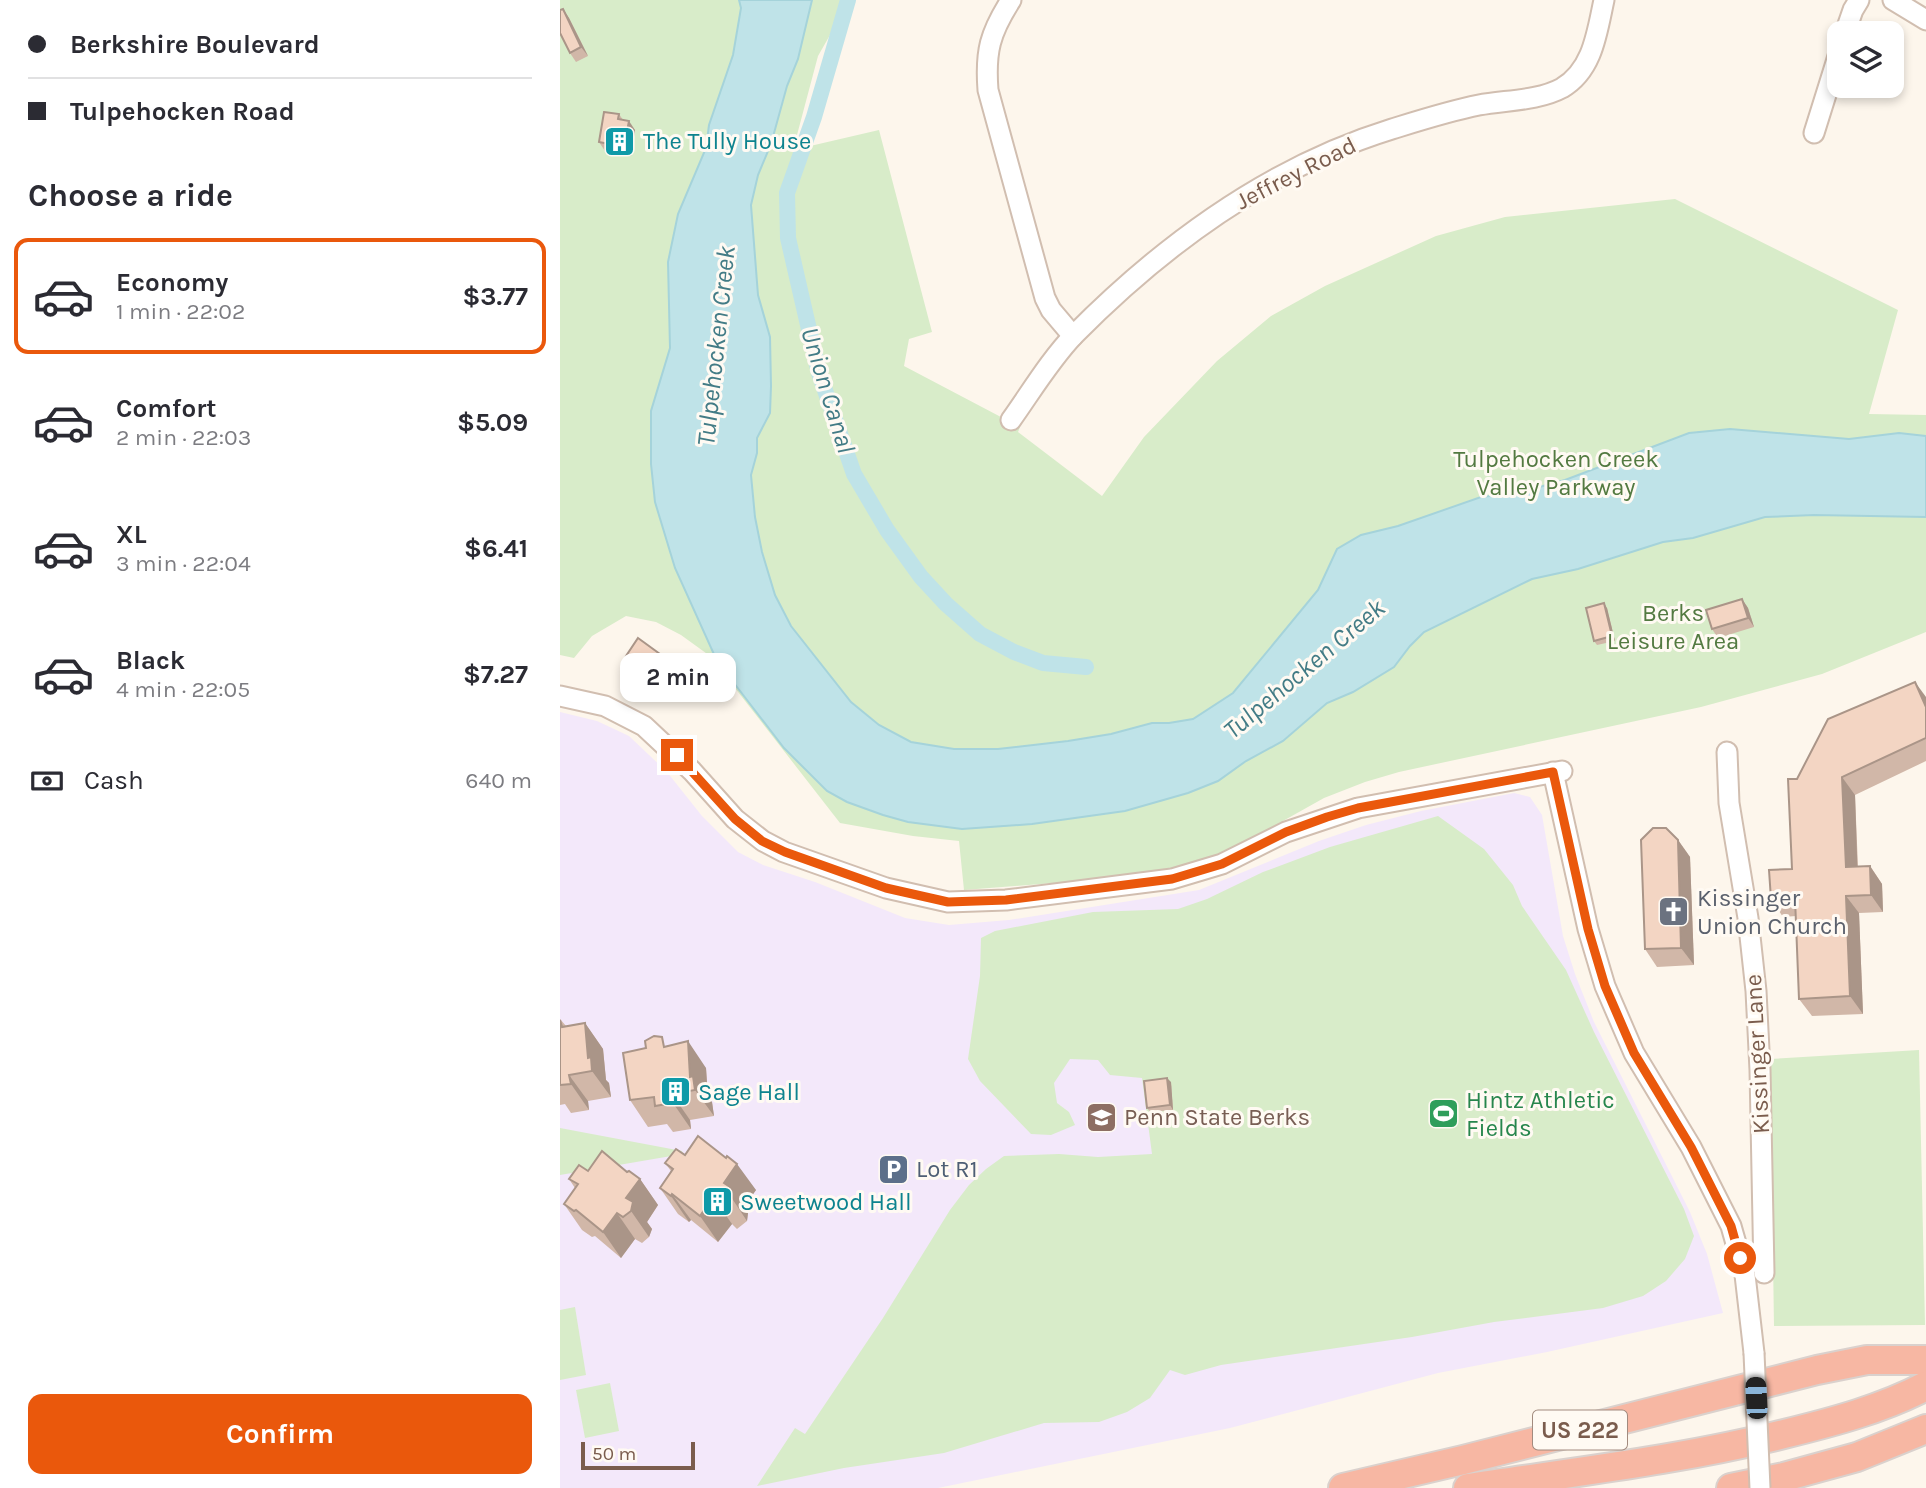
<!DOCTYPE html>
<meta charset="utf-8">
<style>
body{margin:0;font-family:Karla,sans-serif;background:#f7f7f7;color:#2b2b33;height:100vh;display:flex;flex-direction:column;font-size:26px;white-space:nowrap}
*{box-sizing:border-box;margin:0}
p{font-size:23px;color:#7c7c81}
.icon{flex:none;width:38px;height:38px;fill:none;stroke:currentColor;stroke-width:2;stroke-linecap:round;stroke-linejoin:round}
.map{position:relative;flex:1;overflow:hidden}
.sheet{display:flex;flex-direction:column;background:#fff;width:560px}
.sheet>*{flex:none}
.banner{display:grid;align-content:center;height:154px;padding:0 28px;background:#fff}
.controls{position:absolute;left:1267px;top:21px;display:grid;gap:14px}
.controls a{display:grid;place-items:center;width:77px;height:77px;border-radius:14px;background:#fff;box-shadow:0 4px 10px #0003;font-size:35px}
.scale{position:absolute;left:21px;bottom:18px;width:114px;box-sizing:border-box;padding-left:7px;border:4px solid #7a5c4d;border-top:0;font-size:19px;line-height:24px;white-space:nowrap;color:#7a5c4d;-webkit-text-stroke:5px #fffaf3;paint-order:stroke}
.end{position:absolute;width:32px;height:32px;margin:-16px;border:9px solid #ea580c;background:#fff;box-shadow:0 0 0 4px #fff}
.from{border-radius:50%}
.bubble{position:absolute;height:49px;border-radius:14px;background:#fff;box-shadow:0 4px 10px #0003;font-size:23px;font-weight:700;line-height:49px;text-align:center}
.car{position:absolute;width:21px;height:42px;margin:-21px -10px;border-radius:9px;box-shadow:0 0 5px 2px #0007;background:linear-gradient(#222 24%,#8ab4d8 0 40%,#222 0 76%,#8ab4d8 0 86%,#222 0)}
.banner b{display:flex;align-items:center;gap:24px;height:66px;font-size:26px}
.banner b+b{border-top:2px solid #e1e1e2}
.banner i{width:18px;height:18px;background:#2b2b33}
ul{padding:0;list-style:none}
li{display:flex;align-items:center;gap:21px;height:116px;margin:0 14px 10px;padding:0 14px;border:4px solid transparent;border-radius:14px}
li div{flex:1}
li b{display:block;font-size:26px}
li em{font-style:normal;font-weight:700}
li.selected{border-color:#ea580c}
li>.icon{width:63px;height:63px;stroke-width:1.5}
h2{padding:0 28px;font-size:32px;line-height:84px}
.pay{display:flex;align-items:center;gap:18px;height:77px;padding:0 28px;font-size:26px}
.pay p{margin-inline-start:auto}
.button{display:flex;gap:14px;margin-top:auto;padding:14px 28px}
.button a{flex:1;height:80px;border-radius:14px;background:#ea580c;color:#fff;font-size:28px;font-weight:700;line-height:80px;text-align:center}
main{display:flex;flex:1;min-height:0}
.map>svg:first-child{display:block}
.education{fill:#f3e8fa}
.green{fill:#d8ecc9}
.water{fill:#bfe3e8;stroke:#a5d3da;stroke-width:2}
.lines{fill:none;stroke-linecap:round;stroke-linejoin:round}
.canal{stroke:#bfe3e8;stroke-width:16}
.minor-casing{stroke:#d1beb0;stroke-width:23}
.highway-casing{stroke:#dad1cd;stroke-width:32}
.minor{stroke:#fff;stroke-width:19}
.highway{stroke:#f7b7a3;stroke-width:28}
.minor-bridge-casing{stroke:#d1beb0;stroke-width:23;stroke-linecap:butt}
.minor-bridge{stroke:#fff;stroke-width:19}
.wall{fill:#d1b7a8}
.shaded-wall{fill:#aa9588}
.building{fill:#f3d5c3;stroke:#aa9588;stroke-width:2}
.route{stroke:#ea580c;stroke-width:9}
.labels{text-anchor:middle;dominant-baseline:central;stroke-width:6;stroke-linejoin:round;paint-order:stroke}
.shield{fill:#fffaf3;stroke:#a28b7f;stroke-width:2}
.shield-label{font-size:23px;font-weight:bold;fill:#7a5c4d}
.culture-label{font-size:24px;fill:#0d838f;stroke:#fffaf3;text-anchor:start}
.street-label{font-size:24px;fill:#7a5c4d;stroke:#fffaf3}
.park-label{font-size:24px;fill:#537a41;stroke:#fffaf3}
.worship-label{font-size:24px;fill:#5b616d;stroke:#fffaf3;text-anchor:start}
.leisure-label{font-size:24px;fill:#27864d;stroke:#fffaf3;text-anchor:start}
.education-label{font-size:24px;fill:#785e54;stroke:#fffaf3;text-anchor:start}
.service-label{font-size:24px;fill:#4e5e75;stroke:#fffaf3;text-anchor:start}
.water-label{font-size:26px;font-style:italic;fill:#437c86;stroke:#fffaf3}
</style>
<main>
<section class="sheet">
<div class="banner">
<b><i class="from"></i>Berkshire Boulevard</b>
<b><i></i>Tulpehocken Road</b>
</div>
<h2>Choose a ride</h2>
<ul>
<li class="selected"><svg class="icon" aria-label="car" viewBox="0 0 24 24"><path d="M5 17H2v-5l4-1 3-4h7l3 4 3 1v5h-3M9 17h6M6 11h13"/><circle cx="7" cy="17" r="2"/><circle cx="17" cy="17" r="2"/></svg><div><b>Economy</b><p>1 min · 22:02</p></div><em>$3.77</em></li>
<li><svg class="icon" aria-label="car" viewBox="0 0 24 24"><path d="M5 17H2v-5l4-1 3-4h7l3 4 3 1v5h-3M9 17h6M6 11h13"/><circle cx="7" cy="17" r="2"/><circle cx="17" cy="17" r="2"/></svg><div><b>Comfort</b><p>2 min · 22:03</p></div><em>$5.09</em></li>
<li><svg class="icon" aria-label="car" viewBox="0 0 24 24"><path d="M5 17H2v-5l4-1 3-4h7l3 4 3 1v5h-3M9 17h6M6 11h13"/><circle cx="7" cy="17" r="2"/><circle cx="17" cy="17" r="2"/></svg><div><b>XL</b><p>3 min · 22:04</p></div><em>$6.41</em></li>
<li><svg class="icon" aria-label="car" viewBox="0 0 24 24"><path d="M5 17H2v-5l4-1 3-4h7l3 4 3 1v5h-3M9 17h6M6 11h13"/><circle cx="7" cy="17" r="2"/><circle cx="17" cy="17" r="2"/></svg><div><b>Black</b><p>4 min · 22:05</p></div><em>$7.27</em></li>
</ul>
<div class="pay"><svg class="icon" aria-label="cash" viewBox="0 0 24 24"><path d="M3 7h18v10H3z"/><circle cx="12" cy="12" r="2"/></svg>Cash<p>640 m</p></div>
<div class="button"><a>Confirm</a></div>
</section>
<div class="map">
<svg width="1366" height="1488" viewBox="0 0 1366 1488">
<rect width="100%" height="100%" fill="#fdf6ec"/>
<!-- education -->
<polygon class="education" points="0,712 37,721 69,736 107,772 142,816 178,852 203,865 255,882 345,918 389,925 449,920 639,890 759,841 806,825 861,811 954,793 970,797 982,815 1003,936 1015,974 1034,1022 1130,1212 1147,1254 1163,1313 987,1352 878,1373 670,1428 378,1488 0,1488"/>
<!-- green -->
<g class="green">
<polygon points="0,0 290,0 258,56 233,150 319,130 372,332 349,339 344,366 460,427 458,432 542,496 584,437 657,361 711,316 765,286 876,236 945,217 1115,199 1338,310 1309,414 1366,415 1366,632 1262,674 1141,707 839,772 805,782 764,798 675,848 644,862 602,873 569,877 404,890 399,841 353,836 280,823 150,656 121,635 96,622 66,616 32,636 14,658 0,655"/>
<polygon points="878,816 924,849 953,885 962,906 1006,970 1034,1032 1124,1209 1134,1236 1125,1259 1106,1281 1083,1296 1043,1308 934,1322 852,1337 661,1365 625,1375 610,1370 590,1398 567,1412 539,1422 484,1423 384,1453 284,1468 197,1486 235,1428 245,1434 323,1318 390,1210 409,1185 426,1169 444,1156 499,1154 538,1157 592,1154 582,1078 550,1075 538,1060 510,1059 494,1083 497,1103 509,1112 515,1125 491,1135 471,1134 420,1081 408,1059 420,976 421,938 435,931 533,912 618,909 647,899 703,872 770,847"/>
<polygon points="1359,1050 1365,1325 1214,1326 1210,1059"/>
<polygon points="0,1128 122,1151 123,1154 0,1175"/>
<polygon points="15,1307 26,1375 0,1380 0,1310"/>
<polygon points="50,1383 59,1431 25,1438 16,1390"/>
</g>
<!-- water -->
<polygon class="water" points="179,0 252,0 238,59 227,86 211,144 198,175 191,205 198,295 210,337 211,386 210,413 197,438 197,453 191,475 195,517 202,552 215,595 231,626 291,702 319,725 351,742 394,749 438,749 508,741 551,734 592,723 609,723 633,719 673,693 758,590 777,549 801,535 838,526 921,497 957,493 1005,480 1129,433 1170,429 1289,439 1339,433 1366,436 1366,517 1254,515 1205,517 1133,538 1103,542 1018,569 972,579 864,632 850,646 834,667 793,692 767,703 723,741 686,761 658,781 628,793 565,811 472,824 402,829 348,822 323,815 287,802 267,791 224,748 157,661 115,568 95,502 91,464 91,411 110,348 108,262 118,214 146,148 149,125 173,55 181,8"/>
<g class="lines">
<!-- canal -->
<polyline class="canal" points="288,0 254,117 227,193 228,238 259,373 294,474 327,530 361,577 386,604 420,634 454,652 483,663 526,667"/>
<defs>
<g id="minor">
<path d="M451,0c-21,33 -26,51 -23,90l57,208 6,12 22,26"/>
<polyline points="1333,0 1366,20"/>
<polyline points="1285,33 1293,10 1299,0"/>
<polyline points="1254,133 1279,53"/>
<path d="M451,420c20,-28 39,-60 63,-85 89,-90 195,-168 318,-206 29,-9 57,-18 87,-24 26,-5 59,-4 83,-17 31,-18 35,-56 42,-88"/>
<polyline points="0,696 45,706 84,726 132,771 175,819 203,841 224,852 326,888 388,902 446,900 612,879 662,864 726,832 798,808 1002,771"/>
<polyline points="1167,752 1169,803 1188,918 1196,991 1200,1070 1204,1273"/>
<polyline points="993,772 1028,929 1045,986 1074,1053 1131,1147 1171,1226 1185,1275 1194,1353"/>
</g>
<g id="highway">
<polyline points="783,1488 903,1460 1257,1370 1307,1360 1366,1360"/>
<path d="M908,1488c106,-16 213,-28 316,-54 49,-12 98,-25 142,-48"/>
<polyline points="1171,1488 1224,1477 1297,1457 1366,1429"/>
</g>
</defs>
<!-- minor casing -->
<use href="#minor" class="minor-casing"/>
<!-- highway casing -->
<use href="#highway" class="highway-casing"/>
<!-- minor -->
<use href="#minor" class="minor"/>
<!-- highway -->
<use href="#highway" class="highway"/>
<defs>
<polyline id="minor-bridge" points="1194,1353 1200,1488"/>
</defs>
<!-- minor-bridge casing -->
<use href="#minor-bridge" class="minor-bridge-casing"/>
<!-- minor-bridge -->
<use href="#minor-bridge" class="minor-bridge"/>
</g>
<!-- wall -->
<g class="wall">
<polygon points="3,9 9,18 28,56 16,62 10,53"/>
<polygon points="59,114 63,120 75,130 71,156 45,151 39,142"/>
<polygon points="1182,599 1188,608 1194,627 1158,638 1152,629"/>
<polygon points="1047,608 1055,641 1037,645 1034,641"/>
<polygon points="66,656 121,674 109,691 72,665"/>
<polygon points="1366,697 1366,761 1295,795 1298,867 1310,866 1322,884 1323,912 1299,913 1303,1014 1252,1016 1239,999 1236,916 1223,917 1211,899 1232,869 1237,779"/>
<polygon points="1118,840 1130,857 1134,965 1097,967 1085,949"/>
<polygon points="0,1019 6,1026 25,1023 43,1049 46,1080 49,1083 51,1097 28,1101 29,1110 11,1113 5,1104 0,1105"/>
<polygon points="108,1046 146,1068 148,1098 152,1102 154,1116 130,1120 131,1129 113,1132 107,1124 88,1127 70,1100"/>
<polygon points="611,1082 613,1110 590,1112 587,1108"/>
<polygon points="125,1155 196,1190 184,1207 188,1213 187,1221 177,1229 172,1224 158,1242 131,1220 129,1222 118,1214 100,1188 111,1171 105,1163"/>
<polygon points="67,1172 80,1179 98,1205 87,1222 92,1229 89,1237 82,1243 75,1239 61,1258 35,1236 32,1237 22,1230 4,1204 15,1188 9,1179"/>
</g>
<!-- shaded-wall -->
<g class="shaded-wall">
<polygon points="3,9 9,18 28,56 21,47"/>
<polygon points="69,121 75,130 71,156 64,147"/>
<polygon points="1182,599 1188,608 1194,627 1188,618"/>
<polygon points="1044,603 1047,608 1055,641 1052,636"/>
<polygon points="115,665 121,674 109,691 103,682"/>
<polygon points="1355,682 1366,697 1366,707"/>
<polygon points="1282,777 1295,795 1298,885 1286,867"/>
<polygon points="1118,840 1130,857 1134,965 1121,948"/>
<polygon points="1310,866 1322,884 1323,912 1311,895"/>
<polygon points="1286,896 1299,913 1303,1014 1290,996"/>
<polygon points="25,1023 43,1049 46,1080 49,1083 51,1097 32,1071 28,1058"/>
<polygon points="128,1041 146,1068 148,1098 152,1102 154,1116 135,1090 130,1077"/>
<polygon points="9,1075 28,1101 29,1110 11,1084"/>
<polygon points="607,1078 611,1082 613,1110 610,1105"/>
<polygon points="112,1094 130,1120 131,1129 113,1103"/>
<polygon points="177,1164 196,1190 184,1207 188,1213 187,1221 169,1194 164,1183"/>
<polygon points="80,1179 98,1205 87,1222 92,1229 89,1237 71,1211 66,1198"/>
<polygon points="112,1194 131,1220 129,1222 111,1196"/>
<polygon points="153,1197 172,1224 158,1242 140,1216"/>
<polygon points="57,1213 75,1239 61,1258 43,1232"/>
</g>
<!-- building -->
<g class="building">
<polygon points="3,9 21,47 10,53 0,33 0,10"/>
<polygon points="44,112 59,114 58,119 69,121 64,147 39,142"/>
<polygon points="1182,599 1188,618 1152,629 1146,610"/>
<polygon points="1044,603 1052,636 1034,641 1026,608"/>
<polygon points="78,638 115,665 103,682 66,656"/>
<polygon points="1355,682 1366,707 1366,738 1282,777 1286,867 1310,866 1311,895 1286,896 1290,996 1239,999 1235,898 1211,899 1209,870 1232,869 1228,779 1237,779 1268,719"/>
<polygon points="1093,828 1106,828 1118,840 1121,948 1085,949 1081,840"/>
<polygon points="0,1020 2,1027 25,1023 28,1058 31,1057 32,1071 9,1075 11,1084 0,1085"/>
<polygon points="94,1036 102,1037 104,1047 128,1041 130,1077 133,1076 135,1090 112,1094 113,1103 95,1106 94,1097 70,1100 63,1053 86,1048 85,1041"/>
<polygon points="607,1078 610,1105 587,1108 584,1081"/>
<polygon points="138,1136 166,1158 167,1156 177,1164 164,1183 170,1187 169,1194 159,1203 153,1197 140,1216 112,1194 111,1196 100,1188 113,1169 105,1163 116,1149 125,1155"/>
<polygon points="42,1151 67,1172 69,1171 80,1179 66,1198 73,1202 71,1211 63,1217 57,1213 43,1232 16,1210 14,1211 4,1204 18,1184 9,1179 19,1165 28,1171"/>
</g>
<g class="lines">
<!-- route -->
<polyline class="route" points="117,755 175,819 202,841 225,852 326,888 388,902 446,900 612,879 662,864 726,832 767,817 798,808 993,772 1028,929 1045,986 1074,1053 1131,1147 1171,1226 1180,1258"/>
</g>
<!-- icons -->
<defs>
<symbol id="building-square" viewBox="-11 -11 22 22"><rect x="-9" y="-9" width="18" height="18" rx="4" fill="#0f9aa8" stroke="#fffaf3"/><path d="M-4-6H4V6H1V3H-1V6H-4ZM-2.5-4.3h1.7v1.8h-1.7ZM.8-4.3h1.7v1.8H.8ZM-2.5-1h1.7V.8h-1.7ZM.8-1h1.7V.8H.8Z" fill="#fff"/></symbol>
<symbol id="church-square" viewBox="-11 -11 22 22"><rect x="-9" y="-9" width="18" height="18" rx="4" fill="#6b7280" stroke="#fffaf3"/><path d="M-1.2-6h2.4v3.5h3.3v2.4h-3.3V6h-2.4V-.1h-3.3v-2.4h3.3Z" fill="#fff"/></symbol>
<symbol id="stadium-square" viewBox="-11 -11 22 22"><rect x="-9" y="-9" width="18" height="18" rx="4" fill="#2e9e5b" stroke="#fffaf3"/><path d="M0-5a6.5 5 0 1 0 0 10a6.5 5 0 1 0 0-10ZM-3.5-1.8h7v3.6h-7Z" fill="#fff"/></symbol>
<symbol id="university-square" viewBox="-11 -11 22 22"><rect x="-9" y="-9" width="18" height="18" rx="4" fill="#8d6e63" stroke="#fffaf3"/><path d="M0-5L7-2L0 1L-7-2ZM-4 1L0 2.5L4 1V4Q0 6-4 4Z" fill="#fff"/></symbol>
<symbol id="parking-square" viewBox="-11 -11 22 22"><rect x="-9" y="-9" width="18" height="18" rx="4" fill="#5c6f8a" stroke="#fffaf3"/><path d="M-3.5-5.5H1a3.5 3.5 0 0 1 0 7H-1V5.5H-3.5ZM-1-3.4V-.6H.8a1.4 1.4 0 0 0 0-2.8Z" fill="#fff"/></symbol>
</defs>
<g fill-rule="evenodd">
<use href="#building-square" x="42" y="124" width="35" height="35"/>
<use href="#church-square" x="1096" y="894" width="35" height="35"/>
<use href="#building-square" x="98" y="1074" width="35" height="35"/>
<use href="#stadium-square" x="866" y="1096" width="35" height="35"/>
<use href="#university-square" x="524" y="1100" width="35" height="35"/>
<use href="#parking-square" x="316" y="1152" width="35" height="35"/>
<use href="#building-square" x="140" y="1184" width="35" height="35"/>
</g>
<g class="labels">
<!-- shield labels -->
<rect class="shield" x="973" y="1410.5" width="94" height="39" rx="5"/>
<g class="shield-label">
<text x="1020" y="1430">US 222</text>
</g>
<!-- culture labels -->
<g class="culture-label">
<text x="83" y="141">The Tully House</text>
<text x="138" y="1092">Sage Hall</text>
<text x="180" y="1202">Sweetwood Hall</text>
</g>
<!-- street labels -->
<g class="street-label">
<text transform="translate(736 173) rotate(-27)">Jeffrey Road</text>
<text transform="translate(1197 1054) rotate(-93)">Kissinger Lane</text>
</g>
<!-- park labels -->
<g class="park-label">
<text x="996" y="459">Tulpehocken Creek<tspan x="996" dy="28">Valley Parkway</tspan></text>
<text x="1113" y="613">Berks<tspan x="1113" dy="28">Leisure Area</tspan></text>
</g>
<!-- worship labels -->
<g class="worship-label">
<text x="1137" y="898">Kissinger<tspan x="1137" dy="28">Union Church</tspan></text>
</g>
<!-- leisure labels -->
<g class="leisure-label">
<text x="906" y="1100">Hintz Athletic<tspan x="906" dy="28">Fields</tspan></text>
</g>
<!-- education labels -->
<g class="education-label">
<text x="564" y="1117">Penn State Berks</text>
</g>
<!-- service labels -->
<g class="service-label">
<text x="356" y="1169">Lot R1</text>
</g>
<!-- water labels -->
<g class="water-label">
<text transform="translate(156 346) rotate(-84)">Tulpehocken Creek</text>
<text transform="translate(268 390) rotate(73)">Union Canal</text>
<text transform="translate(744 669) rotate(-40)">Tulpehocken Creek</text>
</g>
</g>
</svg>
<div class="controls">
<a><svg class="icon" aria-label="layers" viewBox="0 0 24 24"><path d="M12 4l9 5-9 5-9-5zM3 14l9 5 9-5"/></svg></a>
</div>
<div class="scale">50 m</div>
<i class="end from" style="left:1180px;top:1258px"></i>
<i class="end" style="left:117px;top:755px"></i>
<div class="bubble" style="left:60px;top:653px;width:116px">2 min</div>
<i class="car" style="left:1196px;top:1398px;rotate:357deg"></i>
</div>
</main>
